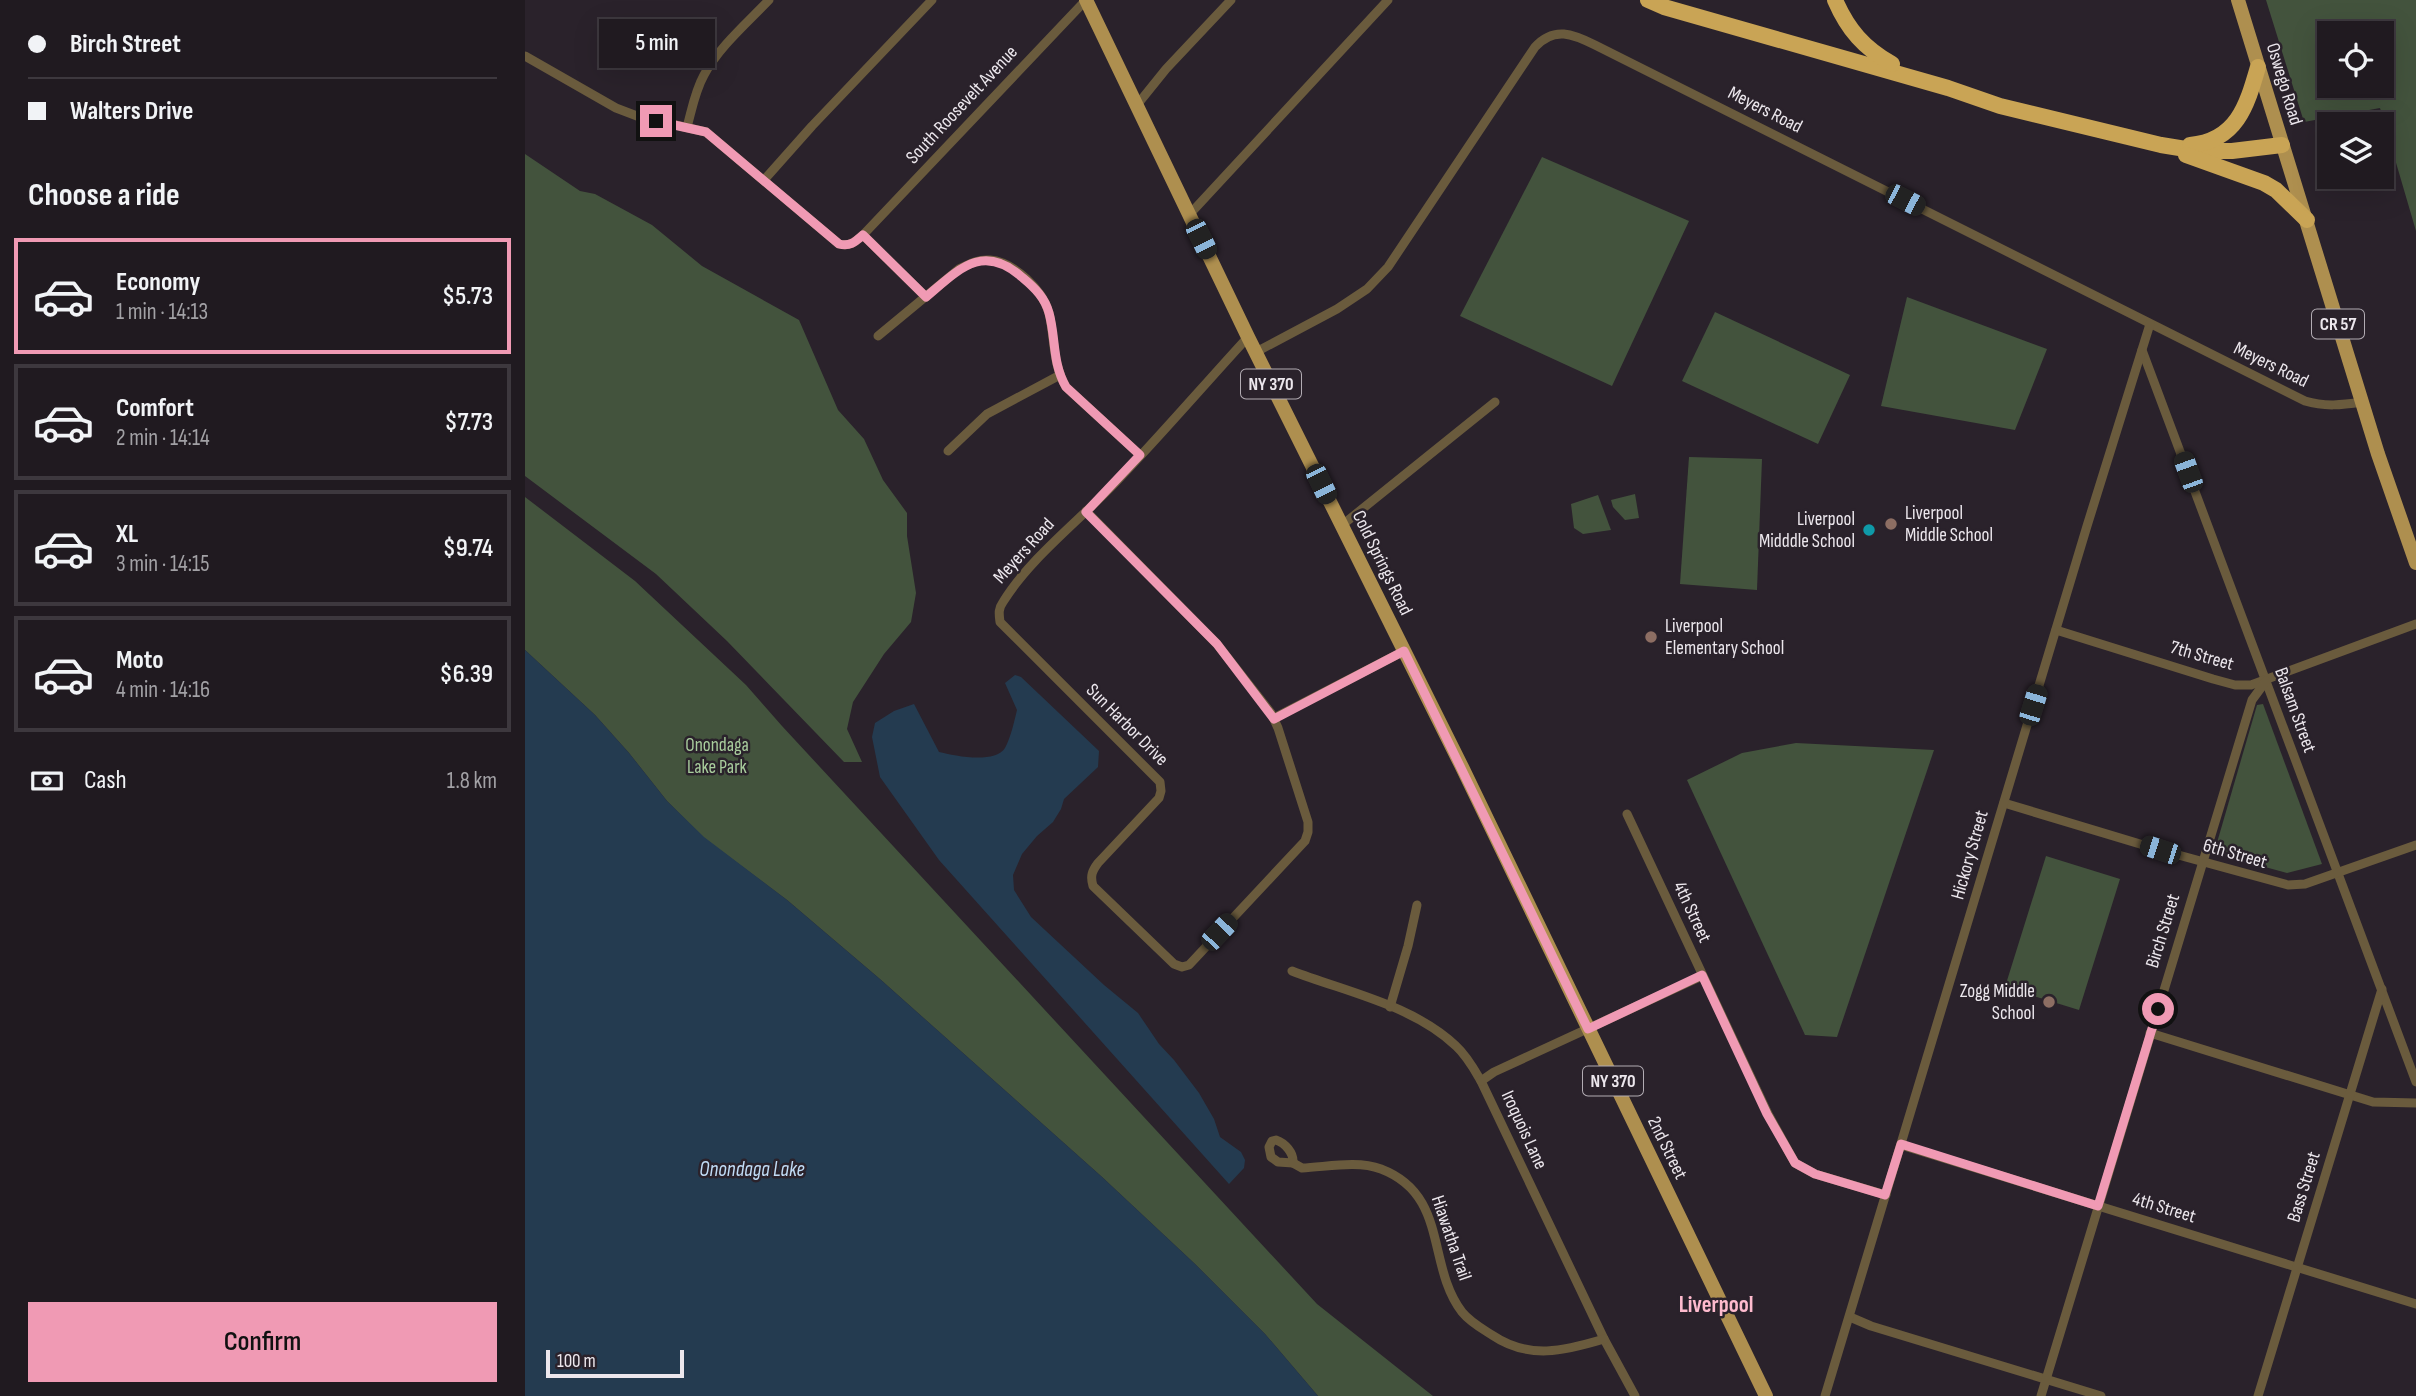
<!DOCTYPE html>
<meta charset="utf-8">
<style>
body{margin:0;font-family:"Sofia Sans Condensed",sans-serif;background:#2d272d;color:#f1f3f6;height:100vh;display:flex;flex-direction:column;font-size:26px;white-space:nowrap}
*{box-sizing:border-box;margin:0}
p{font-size:23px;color:#a2a1a5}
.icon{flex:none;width:38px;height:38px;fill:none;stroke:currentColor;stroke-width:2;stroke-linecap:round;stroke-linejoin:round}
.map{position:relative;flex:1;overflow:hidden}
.details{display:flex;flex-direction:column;background:#201a20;width:525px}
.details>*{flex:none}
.top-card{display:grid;align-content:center;height:154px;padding:0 28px;background:#201a20}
.fabs{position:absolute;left:1792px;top:21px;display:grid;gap:14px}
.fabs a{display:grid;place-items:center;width:77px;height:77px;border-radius:0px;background:#201a20;box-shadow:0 7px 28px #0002,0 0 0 2px #3d383e;font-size:35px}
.scale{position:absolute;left:21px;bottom:18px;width:138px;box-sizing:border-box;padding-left:7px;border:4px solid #ece7ed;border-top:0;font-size:19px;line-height:24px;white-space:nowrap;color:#ece7ed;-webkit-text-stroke:5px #2a222b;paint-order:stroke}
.end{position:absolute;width:32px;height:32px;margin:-16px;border:9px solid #f09ab4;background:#111;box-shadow:0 0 0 4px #111}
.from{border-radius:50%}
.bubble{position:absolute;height:49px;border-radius:0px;background:#201a20;box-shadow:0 7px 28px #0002,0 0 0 2px #3d383e;font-size:23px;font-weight:600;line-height:49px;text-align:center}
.car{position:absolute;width:21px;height:42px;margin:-21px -10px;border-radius:9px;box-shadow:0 0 5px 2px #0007;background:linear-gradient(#222 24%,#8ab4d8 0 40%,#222 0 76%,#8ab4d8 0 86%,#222 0)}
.top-card b{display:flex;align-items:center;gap:24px;height:66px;font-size:26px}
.top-card b+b{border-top:2px solid #3d383e}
.top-card i{width:18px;height:18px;background:#f1f3f6}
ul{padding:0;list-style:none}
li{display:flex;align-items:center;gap:21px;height:116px;margin:0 14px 10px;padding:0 14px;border:4px solid #3d383e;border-radius:0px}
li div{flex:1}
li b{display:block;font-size:26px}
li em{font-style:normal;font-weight:600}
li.active{border-color:#f09ab4}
li>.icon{width:63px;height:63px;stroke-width:1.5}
h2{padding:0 28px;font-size:32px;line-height:84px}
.pay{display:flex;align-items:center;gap:18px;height:77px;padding:0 28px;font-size:26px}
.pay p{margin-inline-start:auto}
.primary-button{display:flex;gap:14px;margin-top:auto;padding:14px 28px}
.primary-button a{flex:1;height:80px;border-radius:0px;background:#f09ab4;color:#111;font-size:28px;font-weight:600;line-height:80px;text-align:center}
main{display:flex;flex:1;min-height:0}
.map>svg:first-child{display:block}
.green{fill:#43533d;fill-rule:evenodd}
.water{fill:#243b50}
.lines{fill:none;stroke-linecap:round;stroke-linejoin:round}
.street{stroke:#6a5b3d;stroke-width:9}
.primary{stroke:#ae8f4f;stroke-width:14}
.highway{stroke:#c9a455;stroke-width:16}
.route{stroke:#f09ab4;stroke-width:9}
.education-dot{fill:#8d6e63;stroke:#2a222b;stroke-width:2.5}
.culture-dot{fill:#0f9aa8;stroke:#2a222b;stroke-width:2.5}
.labels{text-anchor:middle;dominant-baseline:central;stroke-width:5;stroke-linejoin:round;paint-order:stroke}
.shield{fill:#2a222b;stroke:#b2acb3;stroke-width:2}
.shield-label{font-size:18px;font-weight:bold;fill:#ece7ed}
.street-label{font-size:19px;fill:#ece7ed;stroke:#2a222b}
.poi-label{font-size:19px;fill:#ece7ed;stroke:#2a222b;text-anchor:start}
.park-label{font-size:19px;fill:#a9cd9d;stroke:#2a222b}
.water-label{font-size:21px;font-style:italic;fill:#c1dcf6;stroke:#2a222b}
.quarter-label{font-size:23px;font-weight:bold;fill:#febbce;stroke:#2a222b}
</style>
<main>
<section class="details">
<div class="top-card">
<b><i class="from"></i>Birch Street</b>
<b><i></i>Walters Drive</b>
</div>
<h2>Choose a ride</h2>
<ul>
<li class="active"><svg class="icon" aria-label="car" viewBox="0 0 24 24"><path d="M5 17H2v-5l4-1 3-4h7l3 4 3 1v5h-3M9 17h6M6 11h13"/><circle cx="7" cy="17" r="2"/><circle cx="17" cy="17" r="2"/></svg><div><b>Economy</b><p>1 min · 14:13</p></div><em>$5.73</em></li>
<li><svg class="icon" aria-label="car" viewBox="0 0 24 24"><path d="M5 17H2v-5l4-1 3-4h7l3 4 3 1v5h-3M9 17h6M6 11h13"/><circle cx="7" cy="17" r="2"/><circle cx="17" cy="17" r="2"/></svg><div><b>Comfort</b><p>2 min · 14:14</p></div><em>$7.73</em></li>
<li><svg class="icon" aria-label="car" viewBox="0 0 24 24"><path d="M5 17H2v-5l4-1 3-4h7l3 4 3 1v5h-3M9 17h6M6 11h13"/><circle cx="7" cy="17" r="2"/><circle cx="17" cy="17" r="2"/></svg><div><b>XL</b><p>3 min · 14:15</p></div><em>$9.74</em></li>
<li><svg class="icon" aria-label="car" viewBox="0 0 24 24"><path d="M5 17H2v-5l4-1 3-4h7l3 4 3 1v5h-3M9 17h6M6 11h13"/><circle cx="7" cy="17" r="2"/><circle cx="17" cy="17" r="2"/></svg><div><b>Moto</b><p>4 min · 14:16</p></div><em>$6.39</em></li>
</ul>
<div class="pay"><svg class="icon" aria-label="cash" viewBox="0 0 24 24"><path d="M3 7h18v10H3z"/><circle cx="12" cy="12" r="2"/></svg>Cash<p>1.8 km</p></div>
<div class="primary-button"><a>Confirm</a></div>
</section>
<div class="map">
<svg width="1891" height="1396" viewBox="0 0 1891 1396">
<rect width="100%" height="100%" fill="#2a222b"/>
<!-- green -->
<g class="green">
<path d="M1741,0h150v231l-36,-123 -76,14zM1804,33h53v53h-53z"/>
<polygon points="0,154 55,191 70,194 127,225 177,266 274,320 313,410 339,439 358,480 382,513 382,536 391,593 386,622 359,654 328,702 322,729 337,762 319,762 202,641 131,574 0,476"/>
<polygon points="1017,157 1164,221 1087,386 935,316"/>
<polygon points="1382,297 1522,349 1490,430 1356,406"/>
<polygon points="1190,312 1325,375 1293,444 1157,381"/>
<polygon points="1164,457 1237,459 1232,590 1155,584"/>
<polygon points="1110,494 1114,518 1100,520 1088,507 1086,500"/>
<polygon points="1073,495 1086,530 1058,534 1049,528 1046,504"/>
<polygon points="0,497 110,581 221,685 257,726 792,1304 908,1396 793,1396 740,1334 670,1264 577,1177 356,980 262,900 179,838 142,801 104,753 70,715 0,650"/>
<polygon points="1738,704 1797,864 1762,873 1689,853 1732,705"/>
<polygon points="1271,743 1409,750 1312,1037 1280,1035 1162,780 1217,753"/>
<polygon points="1521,856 1595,879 1554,1010 1480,987"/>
</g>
<!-- water -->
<g class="water">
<polygon points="0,650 70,715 104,753 142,801 179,837 262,900 356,980 577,1177 670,1264 740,1334 793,1396 0,1396"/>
<path d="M490,675l6,2 78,74 -1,16 -34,32 -3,10 -8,13 -16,14 -15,18 -9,21 1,15 17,27 73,68 34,28 21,31 15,16 25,33 15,26 6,18 21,15 4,8 -1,8 -15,16 -290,-324 -59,-83 -8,-40 3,-14 19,-12 20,-7 25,48c16,4 56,12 66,-4 6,-11 9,-26 12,-38l-12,-27z"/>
</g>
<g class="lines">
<!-- street -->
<g class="street">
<path d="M0,56l91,52 21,8 69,16 133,112c11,3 16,-2 24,-9l223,-235"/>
<polyline points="612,105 641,69 706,0"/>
<path d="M162,127c5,-18 8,-36 17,-52 15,-28 43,-52 65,-75"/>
<polyline points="239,180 287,126 407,0"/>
<polyline points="664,215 863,0"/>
<polyline points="338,235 401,297"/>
<path d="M353,336l81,-67c10,-5 19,-10 31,-9 24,2 53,30 59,53 6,25 3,50 17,74l74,68"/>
<polyline points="1617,350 1891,1082"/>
<path d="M731,352l81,-43 30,-20 21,-22 147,-220c19,-21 38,-13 60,-2l710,356c20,6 37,4 57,1"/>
<polyline points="423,451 462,414 535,375"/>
<path d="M561,511l131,133 54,69 7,15 30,94v10l-3,9 -116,124 -7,2 -8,-3 -81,-78c-3,-10 -1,-15 5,-23l61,-65 2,-7 -1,-9 -160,-160c-1,-8 -2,-13 3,-20 27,-44 77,-82 113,-120 45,-47 88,-97 132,-145"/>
<polyline points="816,526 970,402"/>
<polyline points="1531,630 1688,679 1710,685 1726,685 1891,624"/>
<polyline points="749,718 879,651"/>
<polyline points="1479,803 1635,850 1763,885 1780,884 1891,845"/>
<polyline points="1102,814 1243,1114 1270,1163 1290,1174 1361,1195"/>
<path d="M767,971c54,21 121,34 164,75 11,10 18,23 25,35l123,258 31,57"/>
<polyline points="865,1007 883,946 892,905"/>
<polyline points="1625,1033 1848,1102 1891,1103"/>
<polyline points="956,1081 969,1072 1177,976"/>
<path d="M751,1140c9,3 18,13 17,23l-15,-1 -7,-5 -2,-10 3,-6z"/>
<polyline points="1376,1145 1891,1304"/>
<path d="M768,1163l9,5c25,-1 55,-8 79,1 68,26 45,96 81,143 8,10 19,16 30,23 37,25 72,16 112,4"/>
<polyline points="1325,1317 1346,1326 1576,1396"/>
<polyline points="1300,1396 1562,526 1625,324"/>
<polyline points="1516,1396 1727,700 1741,681"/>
<polyline points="1733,1396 1857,989"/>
</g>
<!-- primary -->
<g class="primary">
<polyline points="561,0 723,337 936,765 1241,1396"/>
<polyline points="1713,0 1853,454 1891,563"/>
</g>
<!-- highway -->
<g class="highway">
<polyline points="1123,0 1139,7 1423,88 1475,106 1636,145 1673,151 1707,151 1757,145"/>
<path d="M1310,0c13,30 29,48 57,64"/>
<path d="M1665,145c47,-4 57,-40 68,-78"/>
<polyline points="1661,155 1739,183 1751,190 1782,220"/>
</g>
</g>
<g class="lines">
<!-- route -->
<path class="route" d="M131,121l50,11 133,112c11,3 16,-2 24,-9l63,62c33,-28 57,-55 97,-19 12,10 22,20 26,35 7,25 3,50 17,74l74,68 -54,57 131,132 57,75 130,-68 184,378 114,-54 65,139 28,49 20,11 70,21 16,-51 197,62 60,-197"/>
</g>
<!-- markers -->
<g class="education-dot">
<circle cx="1366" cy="524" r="7"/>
<circle cx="1126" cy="637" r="7"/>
<circle cx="1524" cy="1002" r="7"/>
</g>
<circle class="culture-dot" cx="1344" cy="530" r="7"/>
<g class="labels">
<!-- shield labels -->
<g class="shield">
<rect x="1787" y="309.5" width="52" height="29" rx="5"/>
<rect x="716" y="369.5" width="60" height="29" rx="5"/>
<rect x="1058" y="1066.5" width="60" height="29" rx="5"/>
</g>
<g class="shield-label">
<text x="1813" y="324">CR 57</text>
<text x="746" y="384">NY 370</text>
<text x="1088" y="1081">NY 370</text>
</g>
<!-- street labels -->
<g class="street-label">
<text transform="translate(1759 84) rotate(73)">Oswego Road</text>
<text transform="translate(437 105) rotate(-47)">South Roosevelt Avenue</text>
<text transform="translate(1240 110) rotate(27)">Meyers Road</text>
<text transform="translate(1746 365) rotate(26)">Meyers Road</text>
<text transform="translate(499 551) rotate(-48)">Meyers Road</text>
<text transform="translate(857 563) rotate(64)">Cold Springs Road</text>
<text transform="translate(1677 656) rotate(16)">7th Street</text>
<text transform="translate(1770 710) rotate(70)">Balsam Street</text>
<text transform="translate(602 725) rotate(45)">Sun Harbor Drive</text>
<text transform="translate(1710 854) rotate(16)">6th Street</text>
<text transform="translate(1445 855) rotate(-74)">Hickory Street</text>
<text transform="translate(1167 912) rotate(65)">4th Street</text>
<text transform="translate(1638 931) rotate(-73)">Birch Street</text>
<text transform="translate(999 1130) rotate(65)">Iroquois Lane</text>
<text transform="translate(1142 1148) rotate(64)">2nd Street</text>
<text transform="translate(1779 1187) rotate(-73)">Bass Street</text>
<text transform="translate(1639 1208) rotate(17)">4th Street</text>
<text transform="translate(926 1238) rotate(71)">Hiawatha Trail</text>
</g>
<!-- poi labels -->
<g class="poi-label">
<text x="1380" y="513">Liverpool<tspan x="1380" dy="22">Middle School</tspan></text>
<text x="1330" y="519" text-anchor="end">Liverpool<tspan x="1330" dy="22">Midddle School</tspan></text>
<text x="1140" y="626">Liverpool<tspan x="1140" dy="22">Elementary School</tspan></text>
<text x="1510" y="991" text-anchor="end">Zogg Middle<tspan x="1510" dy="22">School</tspan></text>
</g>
<!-- park labels -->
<g class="park-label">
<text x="192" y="745">Onondaga<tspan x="192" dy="22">Lake Park</tspan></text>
</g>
<!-- water labels -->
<g class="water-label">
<text x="227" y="1169">Onondaga Lake</text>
</g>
<!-- quarter labels -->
<g class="quarter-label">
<text x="1191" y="1305">Liverpool</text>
</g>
</g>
</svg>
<div class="fabs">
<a><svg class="icon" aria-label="locate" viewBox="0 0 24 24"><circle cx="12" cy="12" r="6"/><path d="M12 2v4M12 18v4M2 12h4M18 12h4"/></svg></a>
<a><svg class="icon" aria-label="layers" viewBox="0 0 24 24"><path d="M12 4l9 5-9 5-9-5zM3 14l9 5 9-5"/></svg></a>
</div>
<div class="scale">100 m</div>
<i class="end from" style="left:1633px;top:1009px"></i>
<i class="end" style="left:131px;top:121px"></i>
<div class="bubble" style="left:74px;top:19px;width:116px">5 min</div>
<i class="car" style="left:1380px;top:200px;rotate:117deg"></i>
<i class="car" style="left:676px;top:239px;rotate:154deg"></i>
<i class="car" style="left:1663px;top:472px;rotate:340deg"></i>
<i class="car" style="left:796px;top:484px;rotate:154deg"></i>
<i class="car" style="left:1508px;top:705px;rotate:17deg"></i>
<i class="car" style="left:1635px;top:850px;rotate:288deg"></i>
<i class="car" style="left:694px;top:932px;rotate:43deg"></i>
</div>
</main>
